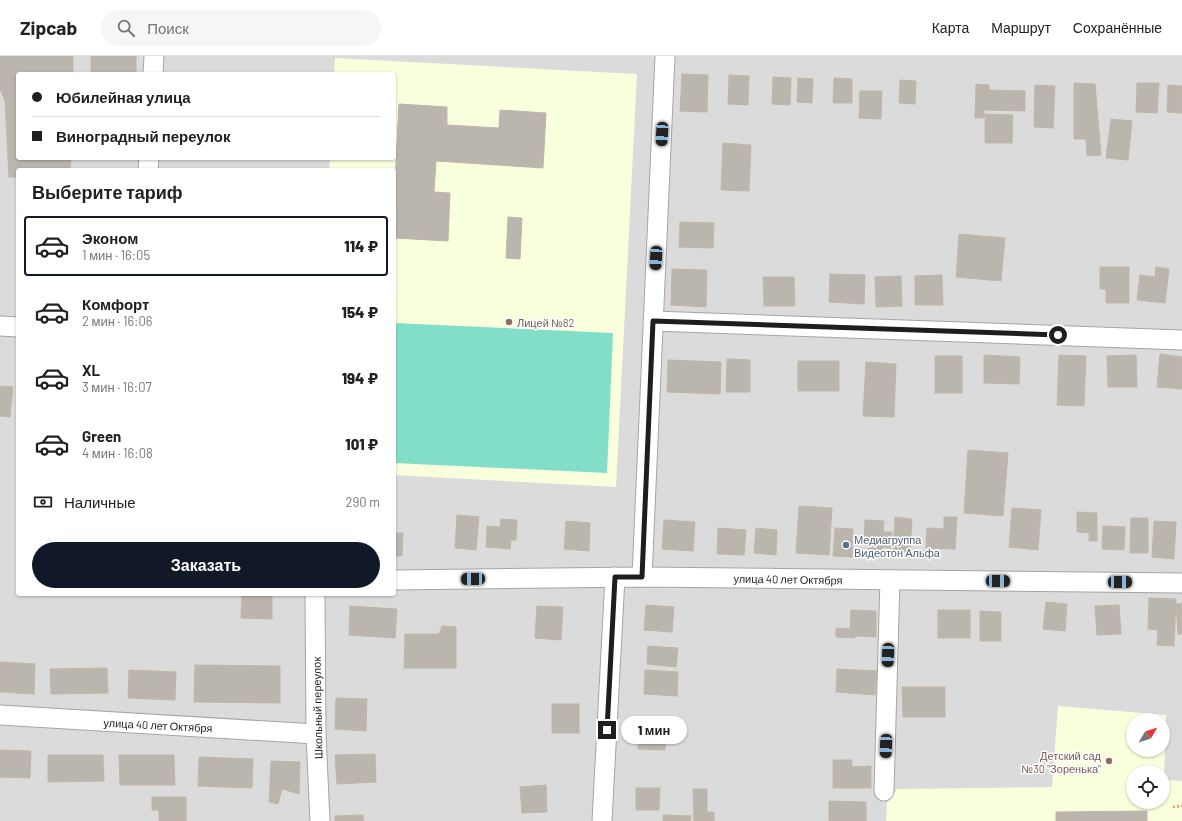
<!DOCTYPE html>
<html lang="ru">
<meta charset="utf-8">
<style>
body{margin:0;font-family:Barlow,sans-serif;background:#f6f6f6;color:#202124;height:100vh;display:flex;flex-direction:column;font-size:15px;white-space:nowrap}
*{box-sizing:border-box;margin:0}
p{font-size:13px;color:#757577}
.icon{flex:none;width:22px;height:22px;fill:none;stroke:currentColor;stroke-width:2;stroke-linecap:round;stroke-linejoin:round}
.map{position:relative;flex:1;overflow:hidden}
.sheet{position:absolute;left:16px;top:112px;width:380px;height:428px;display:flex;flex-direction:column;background:#fff;border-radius:4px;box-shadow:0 1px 3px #0004}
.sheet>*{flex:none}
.hud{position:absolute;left:16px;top:16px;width:380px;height:88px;border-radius:4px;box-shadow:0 1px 3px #0004;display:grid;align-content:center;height:88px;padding:0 16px;background:#fff}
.needle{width:26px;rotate:51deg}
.controls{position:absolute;left:1126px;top:657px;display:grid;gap:8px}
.controls a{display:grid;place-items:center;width:44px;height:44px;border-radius:50%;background:#fff;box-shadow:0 1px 3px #0004;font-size:20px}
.end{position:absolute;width:18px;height:18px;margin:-9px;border:5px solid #1e1e1e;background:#fff;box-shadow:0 0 0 2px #fff}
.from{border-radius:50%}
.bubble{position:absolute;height:28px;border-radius:14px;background:#fff;box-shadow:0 1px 3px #0004;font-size:13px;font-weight:800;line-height:28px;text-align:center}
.car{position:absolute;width:12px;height:24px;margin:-12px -6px;border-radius:5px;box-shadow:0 0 3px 1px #0007;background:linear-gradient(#222 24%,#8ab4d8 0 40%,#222 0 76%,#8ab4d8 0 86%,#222 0)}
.hud b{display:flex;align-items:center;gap:14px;height:38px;font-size:15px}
.hud b+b{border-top:1px solid #e0e0e0}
.hud i{width:10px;height:10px;background:#202124}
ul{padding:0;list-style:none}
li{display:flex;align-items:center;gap:12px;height:60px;margin:0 8px 6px;padding:0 8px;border:2px solid transparent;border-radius:4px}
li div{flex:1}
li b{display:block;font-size:15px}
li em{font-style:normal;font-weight:800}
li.on{border-color:#111827}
li>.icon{width:36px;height:36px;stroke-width:1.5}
h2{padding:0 16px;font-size:18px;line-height:48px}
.pay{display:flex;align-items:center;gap:10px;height:44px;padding:0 16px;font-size:15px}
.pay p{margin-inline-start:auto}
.button{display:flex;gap:8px;margin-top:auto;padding:8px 16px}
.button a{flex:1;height:46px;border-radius:24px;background:#111827;color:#fff;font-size:16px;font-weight:800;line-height:46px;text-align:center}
header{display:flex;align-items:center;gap:24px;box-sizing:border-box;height:56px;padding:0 20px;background:#fff;border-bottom:1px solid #e0e0e0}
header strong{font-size:19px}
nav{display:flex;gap:22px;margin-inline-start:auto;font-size:14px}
.search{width:280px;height:36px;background:#f6f6f6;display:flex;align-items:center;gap:10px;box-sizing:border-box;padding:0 14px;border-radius:22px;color:#757577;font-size:15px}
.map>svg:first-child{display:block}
.residential{fill:#dcdbdb;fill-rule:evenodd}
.education{fill:#f9ffdd;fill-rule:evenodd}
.pitch{fill:#82dec9}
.building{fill:#bbb6ad;stroke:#c0b6a6}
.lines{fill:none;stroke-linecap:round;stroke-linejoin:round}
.minor-casing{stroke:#a5a5a5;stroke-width:21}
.path{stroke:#f9916b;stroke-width:2.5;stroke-dasharray:2 2;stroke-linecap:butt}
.minor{stroke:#fff;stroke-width:19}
.route{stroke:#1e1e1e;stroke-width:5}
.education-dot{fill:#8d6e63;stroke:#fff;stroke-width:1.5}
.service-dot{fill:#5c6f8a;stroke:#fff;stroke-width:1.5}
.labels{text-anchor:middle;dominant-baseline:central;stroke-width:3;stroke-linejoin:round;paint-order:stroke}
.education-label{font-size:11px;fill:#785e54;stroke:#fff;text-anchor:start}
.service-label{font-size:11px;fill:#4e5e75;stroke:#fff;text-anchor:start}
.street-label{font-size:11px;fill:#1e1e1e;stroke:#fff}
</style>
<header>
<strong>Zipcab</strong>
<div class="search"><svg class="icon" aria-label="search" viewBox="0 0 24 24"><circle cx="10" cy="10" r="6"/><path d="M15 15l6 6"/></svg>Поиск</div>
<nav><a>Карта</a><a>Маршрут</a><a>Сохранённые</a></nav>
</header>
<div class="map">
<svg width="1182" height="765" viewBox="0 0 1182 765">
<rect width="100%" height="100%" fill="#efede4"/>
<!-- residential -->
<path class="residential" d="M0,0h1182v765h-1182zM18,18h376v84h-376zM18,114h376v424h-376zM1133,664h30v30h-30zM1133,716h30v30h-30z"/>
<!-- education -->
<g class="education">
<polygon points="335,2 637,18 616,431 394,419 394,114 329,114 330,102 394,102 394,18 334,18"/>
<path d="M1058,650l108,9 -2,65 18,1v40h-296l1,-18 10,-14 155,-2zM1133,664h30v30h-30zM1133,716h30v30h-30z"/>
</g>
<!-- pitch -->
<polygon class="pitch" points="394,267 613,277 607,417 394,407"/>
<!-- building -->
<g class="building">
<polygon points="0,0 73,0 73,18 18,18 18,102 71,102 70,114 18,114 18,121 9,121 5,45 0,33"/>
<rect x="91" y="0" width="45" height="18"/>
<polygon points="682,18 708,19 707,56 680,55"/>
<polygon points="729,19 749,20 748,49 728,48"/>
<polygon points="773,21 791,22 790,49 772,48"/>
<polygon points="798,22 813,23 812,47 797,46"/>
<polygon points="834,22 852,23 852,47 833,47"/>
<polygon points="900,24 916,25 915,48 899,47"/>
<polygon points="1074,27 1095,28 1101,99 1087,100 1086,83 1074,83"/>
<polygon points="1137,27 1159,27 1157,57 1136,56"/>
<polygon points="976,28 989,29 989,34 1025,35 1025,55 984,54 984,62 975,62"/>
<polygon points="1035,29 1055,30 1053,72 1034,71"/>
<polygon points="1168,29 1182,30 1182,57 1167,56"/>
<polygon points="860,35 882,35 881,63 859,62"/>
<polygon points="399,48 447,51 447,69 499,72 500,54 546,57 543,112 436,105 434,136 450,137 448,185 394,182 394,147"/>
<polygon points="985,58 1013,59 1012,87 985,87"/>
<polygon points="1111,63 1132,65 1128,104 1106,102"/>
<polygon points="723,87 751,89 749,135 721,134"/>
<polygon points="508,161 522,162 520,203 506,202"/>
<polygon points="680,166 714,167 713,192 679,191"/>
<polygon points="959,178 1005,182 1001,225 956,221"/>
<polygon points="1100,211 1129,211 1129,247 1106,247 1106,233 1100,233"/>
<polygon points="1156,211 1169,213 1165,247 1137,244 1140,219 1155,221"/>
<polygon points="672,213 707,214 706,251 671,249"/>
<polygon points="830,218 865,219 864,248 829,246"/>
<polygon points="942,219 943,249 915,249 915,220"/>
<polygon points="901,220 902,250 876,251 875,221"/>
<polygon points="763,221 794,221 795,250 764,250"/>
<polygon points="1160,298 1182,301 1182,333 1157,331"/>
<polygon points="984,299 1020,301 1019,328 984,327"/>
<polygon points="1059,299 1086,300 1084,350 1057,349"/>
<polygon points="1136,299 1137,331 1108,331 1107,300"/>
<rect x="935" y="300" width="27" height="37"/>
<polygon points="727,303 750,304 750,336 726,336"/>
<polygon points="668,304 721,306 720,338 667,336"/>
<rect x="798" y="305" width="41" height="30"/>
<polygon points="866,306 896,308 894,361 863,360"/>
<polygon points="0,330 13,331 10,361 0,360"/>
<polygon points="968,394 1008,397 1003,460 964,457"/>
<polygon points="799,450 832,452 829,499 796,497"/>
<polygon points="1012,452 1041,454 1038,494 1009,491"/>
<polygon points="1077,456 1097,457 1097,485 1089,485 1089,477 1077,476"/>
<polygon points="457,459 479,461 476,494 455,492"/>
<polygon points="895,461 912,463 910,496 893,495"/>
<polygon points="944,461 957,461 955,493 926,492 927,472 944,473"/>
<polygon points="1131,462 1148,462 1148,497 1130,497"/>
<polygon points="501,463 517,464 516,484 511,484 510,493 486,491 487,470 500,471"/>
<polygon points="664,464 695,466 693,495 662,493"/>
<polygon points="865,464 884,465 883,476 892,476 891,492 882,491 882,496 868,495 869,489 864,488"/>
<polygon points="566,465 590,467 589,495 564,493"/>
<polygon points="1154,465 1176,466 1174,503 1152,501"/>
<polygon points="1103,470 1125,471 1124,494 1102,493"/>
<polygon points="718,472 746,474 744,499 717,498"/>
<polygon points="756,472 777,474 776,499 754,497"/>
<polygon points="835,472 853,473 852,501 833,500"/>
<polygon points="394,477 403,477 402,500 394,500"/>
<polygon points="242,538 272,538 272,563 241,562"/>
<polygon points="1149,542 1176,543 1174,590 1157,589 1158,574 1148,573"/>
<polygon points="1046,546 1067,548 1065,575 1043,573"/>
<polygon points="1182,547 1182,578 1178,578 1176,548"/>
<polygon points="646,549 674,551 672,576 644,574"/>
<polygon points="1119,549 1121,578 1097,579 1095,550"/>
<polygon points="350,550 397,553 395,582 349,579"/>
<polygon points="537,550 563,551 561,584 535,582"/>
<polygon points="851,554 876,555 876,581 855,580 855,582 836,581 836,572 850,573"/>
<rect x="938" y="554" width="32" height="28"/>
<polygon points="980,555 1001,556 1001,585 980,585"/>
<polygon points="442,570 456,571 456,612 404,612 405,578 439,578"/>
<polygon points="648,590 678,592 676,611 647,608"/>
<polygon points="0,606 35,608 34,638 0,636"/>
<polygon points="195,609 280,610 280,647 194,646"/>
<polygon points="107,612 108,637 51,638 50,613"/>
<polygon points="837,613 877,615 875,639 836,636"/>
<polygon points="129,614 176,616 175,644 128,642"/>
<polygon points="645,614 678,616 677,640 644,638"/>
<polygon points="902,631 945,631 945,661 903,661"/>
<polygon points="336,642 367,643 366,675 335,673"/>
<rect x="552" y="648" width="27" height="29"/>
<polygon points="639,668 666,669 665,694 638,693"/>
<polygon points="0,694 31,695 30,722 0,721"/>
<polygon points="375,698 376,726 337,728 335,699"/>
<polygon points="48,699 103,699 104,725 48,726"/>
<polygon points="119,699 174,699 175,729 120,729"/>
<polygon points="199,701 253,703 252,732 198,730"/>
<polygon points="833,704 852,704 852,711 871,710 871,732 833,732"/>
<polygon points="271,705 300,706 299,738 282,733 278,748 269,746"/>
<polygon points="546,729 547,756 522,757 520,731"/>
<polygon points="636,732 660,732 659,754 636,754"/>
<polygon points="693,733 707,733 707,756 714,756 714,765 694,765"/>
<polygon points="152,741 186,741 186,765 159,765 159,754 152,754"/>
<polygon points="829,745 866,746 866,765 829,765"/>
<polygon points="1147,755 1147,765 1056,765 1056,756"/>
<polygon points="363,759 364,765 335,765 335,760"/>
<polygon points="663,759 691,760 690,765 663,765"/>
</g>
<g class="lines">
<defs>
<g id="minor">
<polyline points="153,18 154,0"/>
<polyline points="148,114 149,102"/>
<polyline points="653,265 1182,284"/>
<polyline points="0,270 18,271"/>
<polyline points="642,521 665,0"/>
<polyline points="394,524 642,521 1182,527"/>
<polyline points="315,538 316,678 320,765"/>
<polyline points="0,659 316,678"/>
<polyline points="884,735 890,524"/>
<polyline points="602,765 615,521"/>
</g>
</defs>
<!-- minor casing -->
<use href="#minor" class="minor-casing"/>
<!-- path -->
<polyline class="path" points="1173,751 1182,750"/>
<!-- minor -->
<use href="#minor" class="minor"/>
</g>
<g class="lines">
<!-- route -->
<polyline class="route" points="607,674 615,521 642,521 653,265 1058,279"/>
</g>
<!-- markers -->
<g class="education-dot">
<circle cx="509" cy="266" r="4"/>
<circle cx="1109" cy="705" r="4"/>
</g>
<circle class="service-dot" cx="846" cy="489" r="4"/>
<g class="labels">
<!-- education labels -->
<g class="education-label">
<text x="517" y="266">Лицей №82</text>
<text x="1101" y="699" text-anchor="end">Детский сад<tspan x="1101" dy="13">№30 "Зоренька"</tspan></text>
</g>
<!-- service labels -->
<g class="service-label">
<text x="854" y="483">Медиагруппа<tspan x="854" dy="13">Видеотон Альфа</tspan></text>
</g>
<!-- street labels -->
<g class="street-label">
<text transform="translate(788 523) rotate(1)">улица 40 лет Октября</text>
<text transform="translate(317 652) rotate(-91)">Школьный переулок</text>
<text transform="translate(158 669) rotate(3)">улица 40 лет Октября</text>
</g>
</g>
</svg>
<div class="controls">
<a><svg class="needle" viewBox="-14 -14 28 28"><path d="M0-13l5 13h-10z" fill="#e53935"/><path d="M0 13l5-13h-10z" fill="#757577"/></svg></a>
<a><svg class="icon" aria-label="locate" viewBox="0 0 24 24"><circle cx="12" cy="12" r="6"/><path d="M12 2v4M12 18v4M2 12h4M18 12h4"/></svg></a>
</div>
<i class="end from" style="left:1058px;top:279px"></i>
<i class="end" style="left:607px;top:674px"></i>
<div class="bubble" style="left:621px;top:660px;width:66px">1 мин</div>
<i class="car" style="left:662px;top:78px;rotate:183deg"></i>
<i class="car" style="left:656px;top:202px;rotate:183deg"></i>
<i class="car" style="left:473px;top:523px;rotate:269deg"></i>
<i class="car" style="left:998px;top:525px;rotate:91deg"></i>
<i class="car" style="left:1120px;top:526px;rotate:90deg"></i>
<i class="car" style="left:888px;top:599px;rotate:182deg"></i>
<i class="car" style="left:886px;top:690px;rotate:182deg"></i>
<div class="hud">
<b><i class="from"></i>Юбилейная улица</b>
<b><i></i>Виноградный переулок</b>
</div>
<section class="sheet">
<h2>Выберите тариф</h2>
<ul>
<li class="on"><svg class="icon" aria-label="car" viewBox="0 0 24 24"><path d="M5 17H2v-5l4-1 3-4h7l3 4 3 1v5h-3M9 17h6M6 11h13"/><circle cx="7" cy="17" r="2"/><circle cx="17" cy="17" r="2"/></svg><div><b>Эконом</b><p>1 мин · 16:05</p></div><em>114 ₽</em></li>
<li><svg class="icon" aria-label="car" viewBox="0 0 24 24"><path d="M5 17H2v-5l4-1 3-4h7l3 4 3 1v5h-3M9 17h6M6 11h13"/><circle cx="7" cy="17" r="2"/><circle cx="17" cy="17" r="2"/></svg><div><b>Комфорт</b><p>2 мин · 16:06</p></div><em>154 ₽</em></li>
<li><svg class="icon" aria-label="car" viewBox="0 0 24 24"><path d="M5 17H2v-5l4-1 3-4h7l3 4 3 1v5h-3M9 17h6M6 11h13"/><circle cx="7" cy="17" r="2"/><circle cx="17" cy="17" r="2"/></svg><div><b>XL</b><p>3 мин · 16:07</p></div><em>194 ₽</em></li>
<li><svg class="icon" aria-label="car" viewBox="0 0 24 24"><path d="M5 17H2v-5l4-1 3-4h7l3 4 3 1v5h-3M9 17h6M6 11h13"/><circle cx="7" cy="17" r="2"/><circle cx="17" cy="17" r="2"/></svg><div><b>Green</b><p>4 мин · 16:08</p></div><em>101 ₽</em></li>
</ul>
<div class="pay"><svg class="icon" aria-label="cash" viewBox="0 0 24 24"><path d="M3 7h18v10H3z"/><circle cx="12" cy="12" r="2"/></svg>Наличные<p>290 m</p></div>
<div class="button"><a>Заказать</a></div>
</section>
</div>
